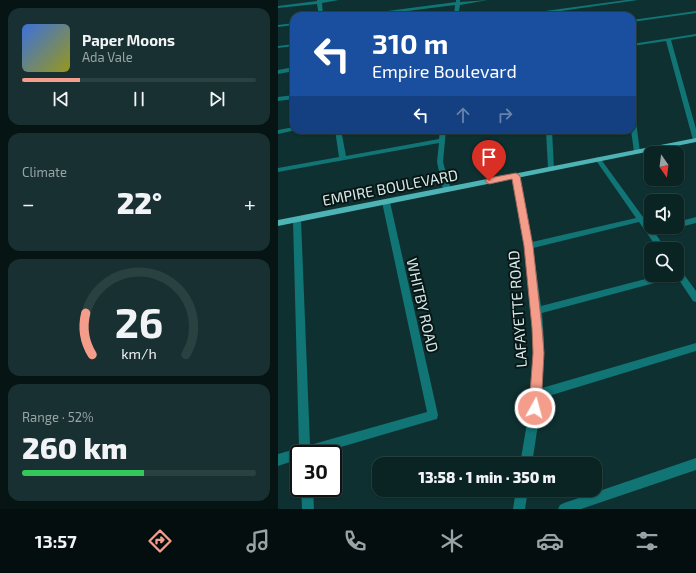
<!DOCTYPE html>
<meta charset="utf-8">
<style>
body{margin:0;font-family:"Exo 2",sans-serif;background:#183031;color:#f1f3f6;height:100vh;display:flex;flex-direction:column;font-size:15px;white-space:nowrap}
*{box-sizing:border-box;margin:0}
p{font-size:13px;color:#99a4a6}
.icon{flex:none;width:22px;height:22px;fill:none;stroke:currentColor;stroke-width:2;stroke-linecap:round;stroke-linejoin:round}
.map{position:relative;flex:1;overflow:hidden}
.drawer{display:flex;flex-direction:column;gap:8px;padding:8px;background:#061414;width:278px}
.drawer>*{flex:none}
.hud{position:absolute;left:12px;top:12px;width:346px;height:122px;border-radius:12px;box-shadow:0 1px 3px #0004,0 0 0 1px #2a4141;background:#1a4fa0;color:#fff;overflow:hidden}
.needle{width:26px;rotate:166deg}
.tools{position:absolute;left:366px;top:146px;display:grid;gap:8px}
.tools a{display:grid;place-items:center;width:40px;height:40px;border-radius:8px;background:#0a2424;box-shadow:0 1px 3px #0004,0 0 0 1px #2a4141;font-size:20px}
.speed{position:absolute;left:12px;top:445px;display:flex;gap:8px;font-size:20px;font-weight:700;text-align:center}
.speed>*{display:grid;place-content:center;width:52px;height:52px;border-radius:50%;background:#0a2424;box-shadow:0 1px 3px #0004,0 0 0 1px #2a4141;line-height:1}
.speed .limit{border:2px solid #111;border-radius:6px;background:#fff;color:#111}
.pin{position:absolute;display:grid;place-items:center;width:34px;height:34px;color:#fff;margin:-41px -17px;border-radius:50% 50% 50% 0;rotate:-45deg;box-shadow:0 0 4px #0007}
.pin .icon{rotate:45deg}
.me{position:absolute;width:44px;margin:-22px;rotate:7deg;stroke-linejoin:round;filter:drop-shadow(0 0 3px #0008)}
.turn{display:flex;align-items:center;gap:14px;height:84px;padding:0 16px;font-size:18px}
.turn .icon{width:52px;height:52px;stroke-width:2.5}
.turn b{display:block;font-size:28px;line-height:34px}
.lanes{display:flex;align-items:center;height:38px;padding:0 16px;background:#0003;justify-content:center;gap:20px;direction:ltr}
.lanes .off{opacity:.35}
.big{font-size:30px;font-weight:800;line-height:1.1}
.drawer .tile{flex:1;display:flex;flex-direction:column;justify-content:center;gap:6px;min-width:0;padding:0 14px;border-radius:12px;background:#183031}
.drawer .dial{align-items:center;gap:0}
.dial svg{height:104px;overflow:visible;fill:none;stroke:#2a4141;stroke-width:7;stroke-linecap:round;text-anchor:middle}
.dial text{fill:#f1f3f6;stroke:none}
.song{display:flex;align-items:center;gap:12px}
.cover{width:48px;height:48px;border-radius:6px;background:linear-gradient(135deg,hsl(220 70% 55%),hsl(60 70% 35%))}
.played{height:4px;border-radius:2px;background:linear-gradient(90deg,#f49d8b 25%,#2a4141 25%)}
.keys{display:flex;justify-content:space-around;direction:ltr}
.heat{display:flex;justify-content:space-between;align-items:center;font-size:22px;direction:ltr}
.charge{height:6px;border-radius:3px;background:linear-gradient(90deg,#34c759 52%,#2a4141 0)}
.trip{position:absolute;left:94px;top:457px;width:230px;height:40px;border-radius:12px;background:#0a2424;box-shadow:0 1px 3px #0004,0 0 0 1px #2a4141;font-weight:800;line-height:40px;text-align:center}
.menu{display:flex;height:64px;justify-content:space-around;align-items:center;background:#040e0e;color:#99a4a6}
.menu .icon{width:28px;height:28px}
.menu .current{color:#f49d8b}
.menu b{font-size:18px;color:#f1f3f6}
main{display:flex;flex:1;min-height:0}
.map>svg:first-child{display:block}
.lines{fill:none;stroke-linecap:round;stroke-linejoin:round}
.minor{fill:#117475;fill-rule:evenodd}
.major{fill:#4db3b4;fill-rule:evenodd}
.route{fill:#f49d8b;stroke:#9f665a}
.labels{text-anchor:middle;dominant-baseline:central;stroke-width:4;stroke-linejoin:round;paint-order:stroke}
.street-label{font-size:15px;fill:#d6e9e8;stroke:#081616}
</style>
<main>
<section class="drawer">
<div class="tile">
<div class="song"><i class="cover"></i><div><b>Paper Moons</b><p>Ada Vale</p></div></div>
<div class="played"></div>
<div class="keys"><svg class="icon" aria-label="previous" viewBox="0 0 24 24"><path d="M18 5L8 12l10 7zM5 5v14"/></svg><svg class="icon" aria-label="pause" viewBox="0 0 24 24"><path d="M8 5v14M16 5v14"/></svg><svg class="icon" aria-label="next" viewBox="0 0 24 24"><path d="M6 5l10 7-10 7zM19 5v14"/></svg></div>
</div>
<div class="tile"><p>Climate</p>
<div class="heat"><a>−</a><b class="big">22°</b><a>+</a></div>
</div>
<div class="tile dial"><svg viewBox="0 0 100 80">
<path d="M14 69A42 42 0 1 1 86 69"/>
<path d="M14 69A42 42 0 0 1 9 37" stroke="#f49d8b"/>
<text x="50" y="56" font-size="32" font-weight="700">26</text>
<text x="50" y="72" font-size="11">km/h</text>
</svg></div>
<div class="tile"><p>Range · 52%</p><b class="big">260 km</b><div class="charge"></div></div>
</section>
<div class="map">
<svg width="418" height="509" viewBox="0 0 418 509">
<rect width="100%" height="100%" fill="#0e3030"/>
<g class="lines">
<path class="minor" d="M39,0H61L44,3L45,16H41L39,4L0,8V6L39,1Z
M178,0H182V2L210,0L182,5L180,16H176L177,5L90,16H77L79,15L178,2Z
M348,0H360L248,16H236L238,15Z
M418,11V13L354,22V20Z
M16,23V25L0,27V25Z
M418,34V36L393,40L418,129V142L415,140L388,41L354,46V44Z
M16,44V46L0,48V46Z
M16,67V71L0,74V70Z
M16,95V99L0,101V97Z
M354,112L357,114L362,152L359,154L356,152L353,130Z
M16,127V130H18L0,134V130Z
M57,130H63L68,156L161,139L162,130H168L165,162L173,190L169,192L165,190L159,162L161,143L0,172V168L61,157Z
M268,130H274L276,169L273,171L270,169Z
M320,157L322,158L373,228L393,227L392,229L377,233L388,249H380L361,222L255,248L263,306L383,275H399V268L402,269L418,291V302L415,301L399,277L264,313L266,340L264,388L418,343V351L264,398L254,464H242L254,394L256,340L252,285L235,176L238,174L241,176L254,242L358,218L317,159Z
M108,199L112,202L160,415L159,419L155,420L39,454H21V459L0,466V454L21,448L15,220L16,218H22L23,220L32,445L149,412L104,202Z
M418,217V223L399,228L396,227H399V222Z
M418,458V470L303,509H280L282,505L286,503Z
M23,488H35L36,509H24Z
M238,490H250L247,509H235Z"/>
<path class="major" d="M418,138V142L0,226V220Z"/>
</g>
<path class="route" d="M238,173L242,176L255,246L264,328L266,353L263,408L261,412L257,414L253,412L251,408L255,353L254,328L246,246L234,179L211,184L207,181L211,178Z"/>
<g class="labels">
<g class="street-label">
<text transform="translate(112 187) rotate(-11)">EMPIRE BOULEVARD</text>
<text transform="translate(145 305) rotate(77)">WHITBY ROAD</text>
<text transform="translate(239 309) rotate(-94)">LAFAYETTE ROAD</text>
</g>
</g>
</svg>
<div class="tools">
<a><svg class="needle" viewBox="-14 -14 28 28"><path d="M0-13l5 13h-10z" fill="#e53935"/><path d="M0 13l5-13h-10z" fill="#99a4a6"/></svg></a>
<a><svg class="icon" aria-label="sound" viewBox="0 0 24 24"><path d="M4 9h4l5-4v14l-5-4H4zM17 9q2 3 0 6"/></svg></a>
<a><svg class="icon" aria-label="search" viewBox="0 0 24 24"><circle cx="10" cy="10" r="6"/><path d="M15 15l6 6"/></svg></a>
</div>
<div class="speed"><div class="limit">30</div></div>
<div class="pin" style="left:211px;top:181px;background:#d93025"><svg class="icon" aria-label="arrive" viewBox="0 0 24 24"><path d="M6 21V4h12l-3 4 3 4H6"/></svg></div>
<svg class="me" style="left:257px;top:408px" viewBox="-20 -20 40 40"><circle r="17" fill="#f49d8b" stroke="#fff" stroke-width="3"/><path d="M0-11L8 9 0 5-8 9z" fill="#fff"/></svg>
<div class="trip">13:58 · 1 min · 350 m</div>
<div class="hud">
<div class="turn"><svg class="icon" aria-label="left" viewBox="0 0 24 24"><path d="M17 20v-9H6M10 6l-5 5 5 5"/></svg><div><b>310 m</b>Empire Boulevard</div></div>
<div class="lanes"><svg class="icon" aria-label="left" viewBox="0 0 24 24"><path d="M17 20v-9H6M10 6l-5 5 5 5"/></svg><svg class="icon off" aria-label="ahead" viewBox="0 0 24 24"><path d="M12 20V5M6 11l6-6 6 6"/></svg><svg class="icon off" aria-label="right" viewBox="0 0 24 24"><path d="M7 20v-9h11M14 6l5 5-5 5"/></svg></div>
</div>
</div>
</main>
<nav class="menu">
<b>13:57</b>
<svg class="icon current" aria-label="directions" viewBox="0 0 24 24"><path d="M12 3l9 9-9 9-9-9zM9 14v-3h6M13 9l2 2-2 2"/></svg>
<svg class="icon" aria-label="music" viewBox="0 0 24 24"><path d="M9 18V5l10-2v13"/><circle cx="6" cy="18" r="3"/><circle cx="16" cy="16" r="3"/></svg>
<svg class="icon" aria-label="phone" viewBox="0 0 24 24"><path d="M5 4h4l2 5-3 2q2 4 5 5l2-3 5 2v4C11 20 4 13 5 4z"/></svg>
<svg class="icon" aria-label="climate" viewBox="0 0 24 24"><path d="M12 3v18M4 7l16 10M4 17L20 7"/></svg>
<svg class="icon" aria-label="car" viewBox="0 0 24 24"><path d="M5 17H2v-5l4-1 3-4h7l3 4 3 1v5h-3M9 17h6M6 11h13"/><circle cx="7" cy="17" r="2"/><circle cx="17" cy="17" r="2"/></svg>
<svg class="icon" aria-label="filters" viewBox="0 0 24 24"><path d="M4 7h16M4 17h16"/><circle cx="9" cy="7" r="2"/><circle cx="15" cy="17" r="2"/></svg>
</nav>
